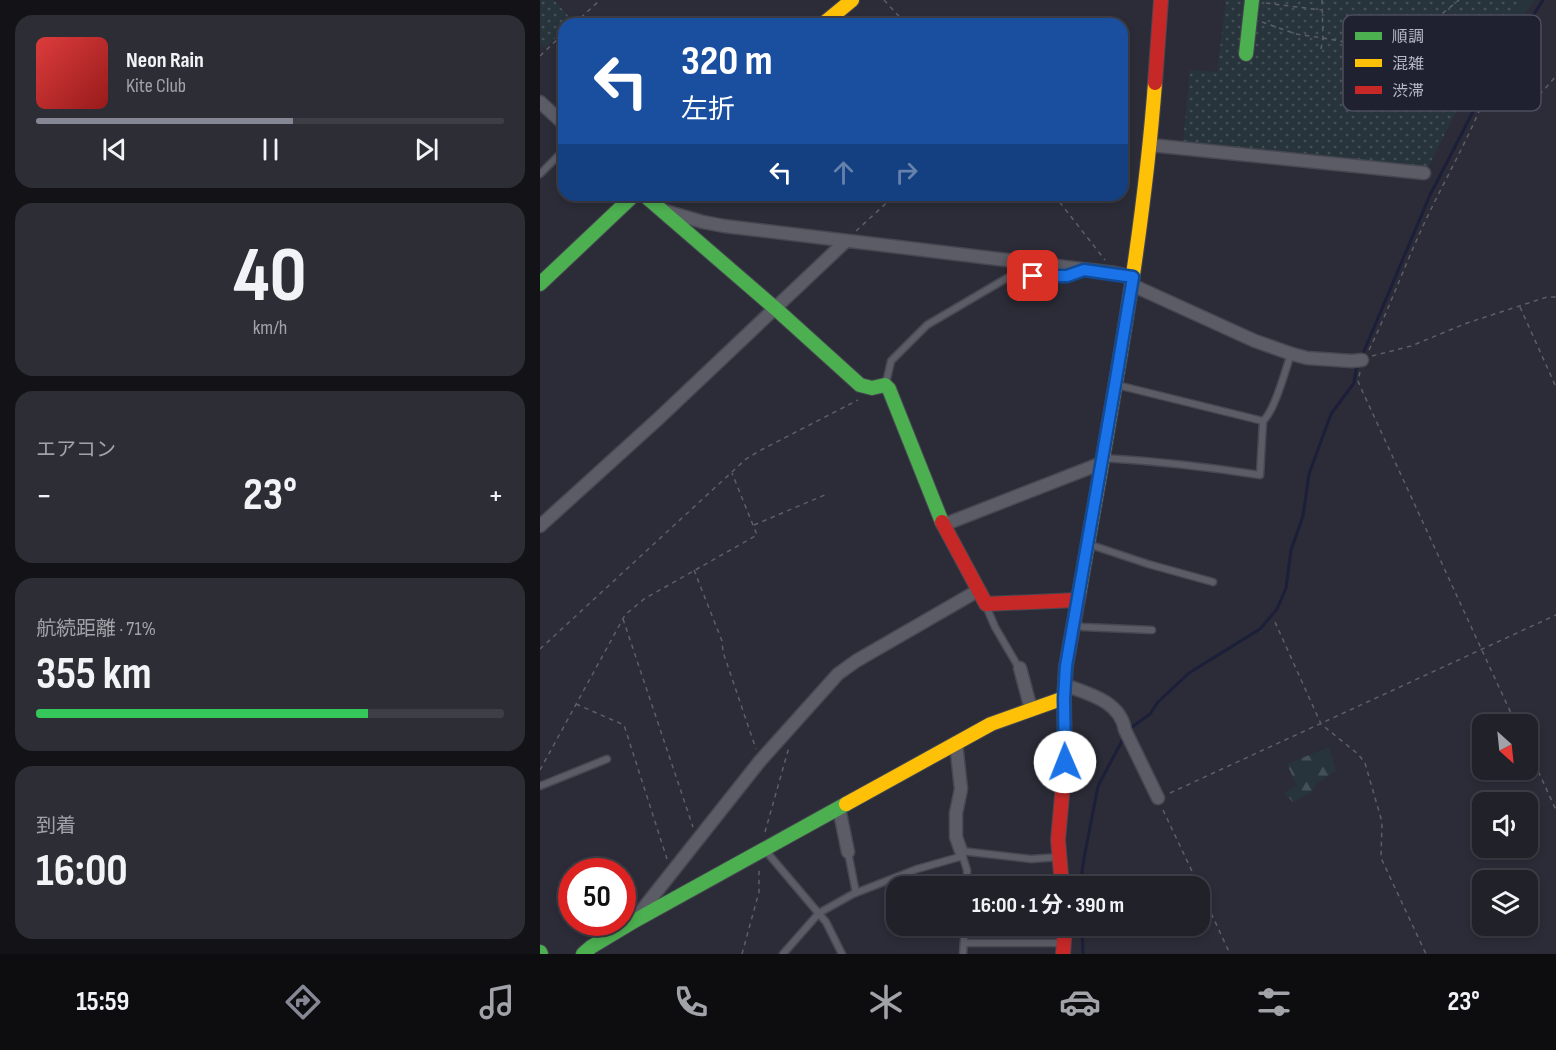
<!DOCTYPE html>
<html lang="ja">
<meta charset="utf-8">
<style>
body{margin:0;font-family:"Sofia Sans Condensed","Noto Sans JP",sans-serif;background:#2d2e35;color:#f1f3f6;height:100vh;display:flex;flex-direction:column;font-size:22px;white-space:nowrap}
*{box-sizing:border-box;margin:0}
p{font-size:20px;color:#a2a3a8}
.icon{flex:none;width:33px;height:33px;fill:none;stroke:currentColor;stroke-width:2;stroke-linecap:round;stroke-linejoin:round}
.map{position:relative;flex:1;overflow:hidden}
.details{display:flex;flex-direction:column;gap:15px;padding:15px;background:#121217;width:540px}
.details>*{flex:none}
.hud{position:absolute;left:18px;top:18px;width:570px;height:183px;border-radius:18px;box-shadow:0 3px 9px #0003,0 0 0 2px #3d3e46;background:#1a4fa0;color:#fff;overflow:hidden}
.needle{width:39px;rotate:153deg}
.fabs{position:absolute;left:932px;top:714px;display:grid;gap:12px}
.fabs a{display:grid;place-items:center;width:66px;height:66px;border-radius:12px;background:#202129;box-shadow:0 3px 9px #0003,0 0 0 2px #3d3e46;font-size:30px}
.speed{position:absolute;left:18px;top:858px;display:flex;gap:12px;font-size:30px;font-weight:700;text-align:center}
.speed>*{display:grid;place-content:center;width:78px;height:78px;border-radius:50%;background:#202129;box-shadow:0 3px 9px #0003,0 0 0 2px #3d3e46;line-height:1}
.speed .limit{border:9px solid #d22;background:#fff;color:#111}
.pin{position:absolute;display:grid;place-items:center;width:51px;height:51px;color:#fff;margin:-26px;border-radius:12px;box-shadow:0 3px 9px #0006}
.me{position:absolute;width:66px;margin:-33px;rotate:359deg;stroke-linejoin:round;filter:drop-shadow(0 0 4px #0008)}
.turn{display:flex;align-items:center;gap:21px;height:126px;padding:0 24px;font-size:27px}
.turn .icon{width:78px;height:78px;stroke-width:2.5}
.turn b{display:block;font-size:42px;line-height:51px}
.lanes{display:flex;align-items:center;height:57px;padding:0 24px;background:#0003;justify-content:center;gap:30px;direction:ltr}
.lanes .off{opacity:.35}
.big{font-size:45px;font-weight:700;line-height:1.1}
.details .tile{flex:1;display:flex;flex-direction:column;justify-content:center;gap:9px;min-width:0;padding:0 21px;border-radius:18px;background:#2d2e35}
.details .dial{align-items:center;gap:0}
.dial b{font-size:78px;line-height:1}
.song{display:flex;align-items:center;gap:18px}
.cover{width:72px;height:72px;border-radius:9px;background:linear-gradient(135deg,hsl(0 70% 55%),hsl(0 70% 35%))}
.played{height:6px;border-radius:3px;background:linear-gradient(90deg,#858795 55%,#3d3e46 55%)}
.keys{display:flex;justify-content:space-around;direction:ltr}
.heat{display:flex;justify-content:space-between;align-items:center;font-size:33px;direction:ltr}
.charge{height:9px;border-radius:4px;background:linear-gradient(90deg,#34c759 71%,#3d3e46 0)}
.trip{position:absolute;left:346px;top:876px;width:324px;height:60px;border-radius:18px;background:#202129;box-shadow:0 3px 9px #0003,0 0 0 2px #3d3e46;font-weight:700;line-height:60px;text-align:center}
.tabs{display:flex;height:96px;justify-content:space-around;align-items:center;background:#0d0d10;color:#a2a3a8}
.tabs .icon{width:42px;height:42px}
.tabs .current{color:#858795}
.tabs b{font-size:27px;color:#f1f3f6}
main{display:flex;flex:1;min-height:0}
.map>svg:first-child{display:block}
.forest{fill:url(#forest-firs)}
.park{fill:url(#park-dots)}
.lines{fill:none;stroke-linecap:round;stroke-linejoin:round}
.stream{stroke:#1c1f39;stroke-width:3}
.lane-casing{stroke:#464751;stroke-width:9}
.street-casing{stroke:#464751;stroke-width:15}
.fast-casing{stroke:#464751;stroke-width:16}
.slow-casing{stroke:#464751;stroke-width:16}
.jam-casing{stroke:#464751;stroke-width:16}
.path{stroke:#5d5f67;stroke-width:1.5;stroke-dasharray:4.5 4.5;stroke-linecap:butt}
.lane{stroke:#5b5c65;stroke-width:6}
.street{stroke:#5b5c65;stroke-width:12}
.fast{stroke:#4caf50;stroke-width:14}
.slow{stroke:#ffc107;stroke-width:14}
.jam{stroke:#c62828;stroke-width:14}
.route-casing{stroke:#114b97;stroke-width:15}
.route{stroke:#1a73e8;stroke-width:10}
.key{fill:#1f2131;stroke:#4c4e5e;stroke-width:1.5}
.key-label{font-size:16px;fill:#b6b8c7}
</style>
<main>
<section class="details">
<div class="tile">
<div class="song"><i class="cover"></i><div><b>Neon Rain</b><p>Kite Club</p></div></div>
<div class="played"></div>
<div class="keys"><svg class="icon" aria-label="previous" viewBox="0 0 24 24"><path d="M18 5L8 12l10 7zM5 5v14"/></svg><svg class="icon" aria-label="pause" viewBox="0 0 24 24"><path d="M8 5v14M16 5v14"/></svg><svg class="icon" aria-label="next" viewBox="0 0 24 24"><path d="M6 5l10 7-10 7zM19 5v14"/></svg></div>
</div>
<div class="tile dial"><b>40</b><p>km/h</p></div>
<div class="tile"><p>エアコン</p>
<div class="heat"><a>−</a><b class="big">23°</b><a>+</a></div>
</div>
<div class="tile"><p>航続距離 · 71%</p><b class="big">355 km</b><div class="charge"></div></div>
<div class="tile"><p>到着</p><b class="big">16:00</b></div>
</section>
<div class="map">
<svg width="1016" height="954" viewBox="0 0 1016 954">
<defs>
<pattern id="forest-firs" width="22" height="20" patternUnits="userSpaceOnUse" patternTransform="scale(1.5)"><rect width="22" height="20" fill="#28343c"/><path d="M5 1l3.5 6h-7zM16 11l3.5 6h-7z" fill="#454f57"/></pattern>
<pattern id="park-dots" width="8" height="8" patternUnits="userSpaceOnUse" patternTransform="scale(1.5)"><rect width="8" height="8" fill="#28343c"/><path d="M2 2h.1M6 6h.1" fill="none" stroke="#454f57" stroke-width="1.8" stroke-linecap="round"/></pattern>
</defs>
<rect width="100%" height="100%" fill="#2b2c37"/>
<path class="forest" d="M981,0H994L952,67L947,79L942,85L937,83L936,73Z
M789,747L796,771L776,784L772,792L753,802L744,793L757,786L747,764Z"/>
<path class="park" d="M0,0H14L34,22L31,24H24V31L4,48L0,44Z
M686,0H981L936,73L887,169L643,142L650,70L677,72Z"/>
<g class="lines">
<path class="stream" d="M822,356L890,195L937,104L1003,0
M589,729L610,714L618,702L649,673L720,629L737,609L746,588L751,550L763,516L769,474L791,414L814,383L816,370L818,365
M540,886L544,858L558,786L584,737
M542,926L543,954"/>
<defs>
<path id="lane" d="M0,174L24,150
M346,383L351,361L387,325L467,278L476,275L527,276L541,271
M577,385L723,421C735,410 745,371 751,354
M563,458C616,461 668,467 720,475L723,421
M548,544L608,564L673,582
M446,606L455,627L479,668
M534,624L543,627L612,630
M0,786L67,759
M225,850L286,922L302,954
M308,852L316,893
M427,886V870L421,851L491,859L520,857
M424,943H523
M243,954L279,913L313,894L377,869L423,856
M423,954L425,926"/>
<path id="street" d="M0,102L24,124
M610,145L884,173
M125,211L163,222L184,226L575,273L593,277
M592,285L715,341L752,354L767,358L812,361L822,360
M403,525L562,463
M0,526L118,419L306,241
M480,668L491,709
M525,685C549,694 580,701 585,730L618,798
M416,743L421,789L416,813V837L421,851
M299,808L308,852
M96,919L102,910L220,761L298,674L316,661L439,590"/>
<path id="fast" d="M706,54L712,0
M104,195L236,309L320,385L332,388L345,385L349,389L402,522
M0,284L94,195
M0,952L1,954
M43,954L51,947L96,920L306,804"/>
<path id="slow" d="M283,24L312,0
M539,594C568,424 602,255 615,83
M306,804L451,724L524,698"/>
<path id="jam" d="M615,83L621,0
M402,522L446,604L537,600
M522,886L518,840L525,762L524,698L526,666L539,594
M523,954L525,926"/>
</defs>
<use href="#lane" class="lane-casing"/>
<use href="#street" class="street-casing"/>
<use href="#fast" class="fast-casing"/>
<use href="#slow" class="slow-casing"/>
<use href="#jam" class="jam-casing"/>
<path class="path" d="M344,0L366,24
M726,3L781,10
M722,22L756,34L783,38L805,42L842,40L869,30L903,13L919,0
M34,24L60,0
M781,49L783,38L782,0
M0,56L24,33
M514,195L565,260
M316,231L355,195
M980,307L1016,387
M829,350C849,309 864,267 883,226C901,187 923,149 940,109L944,105H954L969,109L988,108L1016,76
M832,356L871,346L927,323L1007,297H1016
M820,372L818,381L820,386L976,724
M214,525L287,494
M154,570L182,641L183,652L216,749
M83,619L153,827
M735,622L781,724L818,754L825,763L842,822L841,858L886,954
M0,649L206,459L221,450L318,400
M36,704L84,725L127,859
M987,747L1016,810
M0,770L85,615L104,599L217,535L192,473
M630,793L1016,615
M623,810L659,886
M225,832L249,747
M660,889L690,954
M202,954L219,892V869"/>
<use href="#lane" class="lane"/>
<use href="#street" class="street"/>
<use href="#fast" class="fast"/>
<use href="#slow" class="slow"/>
<use href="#jam" class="jam"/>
</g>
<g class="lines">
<defs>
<path id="route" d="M493,276H527L544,270L593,277L575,385L526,666L524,698L525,762"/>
</defs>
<use href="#route" class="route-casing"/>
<use href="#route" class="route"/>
</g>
<rect x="803" y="15" width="198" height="96" rx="9" class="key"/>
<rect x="815" y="32" width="27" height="8" fill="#4caf50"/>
<rect x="815" y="59" width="27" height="8" fill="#ffc107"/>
<rect x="815" y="86" width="27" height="8" fill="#c62828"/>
<g class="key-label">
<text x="852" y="42">順調</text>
<text x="852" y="69">混雑</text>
<text x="852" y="96">渋滞</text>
</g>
</svg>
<div class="fabs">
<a><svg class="needle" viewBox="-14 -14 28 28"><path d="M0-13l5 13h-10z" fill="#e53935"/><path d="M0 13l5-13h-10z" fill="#a2a3a8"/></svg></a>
<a><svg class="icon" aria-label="sound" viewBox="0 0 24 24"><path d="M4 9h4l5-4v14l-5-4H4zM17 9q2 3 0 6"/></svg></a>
<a><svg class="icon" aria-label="layers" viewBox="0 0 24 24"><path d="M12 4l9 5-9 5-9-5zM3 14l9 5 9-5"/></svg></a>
</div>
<div class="speed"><div class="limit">50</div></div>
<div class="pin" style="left:493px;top:276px;background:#d93025"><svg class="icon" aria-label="arrive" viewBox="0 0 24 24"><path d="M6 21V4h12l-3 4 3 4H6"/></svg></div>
<svg class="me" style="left:525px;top:762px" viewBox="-20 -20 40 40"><circle r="19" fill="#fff"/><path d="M0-13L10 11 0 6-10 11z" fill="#1a73e8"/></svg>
<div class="trip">16:00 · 1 分 · 390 m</div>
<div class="hud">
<div class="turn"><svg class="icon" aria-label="left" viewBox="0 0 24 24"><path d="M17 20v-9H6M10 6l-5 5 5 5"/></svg><div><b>320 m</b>左折</div></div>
<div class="lanes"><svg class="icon" aria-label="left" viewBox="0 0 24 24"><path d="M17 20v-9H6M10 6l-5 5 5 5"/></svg><svg class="icon off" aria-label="ahead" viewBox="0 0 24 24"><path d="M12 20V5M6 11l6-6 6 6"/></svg><svg class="icon off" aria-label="right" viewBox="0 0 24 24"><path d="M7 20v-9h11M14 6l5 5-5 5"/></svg></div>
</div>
</div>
</main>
<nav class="tabs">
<b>15:59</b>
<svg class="icon current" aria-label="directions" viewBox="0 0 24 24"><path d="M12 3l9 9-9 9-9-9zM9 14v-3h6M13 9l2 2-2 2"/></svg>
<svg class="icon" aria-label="music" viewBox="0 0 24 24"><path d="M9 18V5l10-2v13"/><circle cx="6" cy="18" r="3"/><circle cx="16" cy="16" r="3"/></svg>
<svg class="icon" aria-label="phone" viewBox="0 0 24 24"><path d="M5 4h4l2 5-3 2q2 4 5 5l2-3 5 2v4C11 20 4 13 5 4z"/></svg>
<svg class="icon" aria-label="climate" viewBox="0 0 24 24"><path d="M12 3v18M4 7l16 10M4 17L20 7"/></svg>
<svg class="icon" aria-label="car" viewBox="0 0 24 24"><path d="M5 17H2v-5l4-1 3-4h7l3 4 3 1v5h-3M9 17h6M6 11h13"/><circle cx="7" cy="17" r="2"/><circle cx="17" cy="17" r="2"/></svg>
<svg class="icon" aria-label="filters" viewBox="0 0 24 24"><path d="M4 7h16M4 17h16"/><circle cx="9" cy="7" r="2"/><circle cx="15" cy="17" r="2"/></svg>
<b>23°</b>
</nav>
